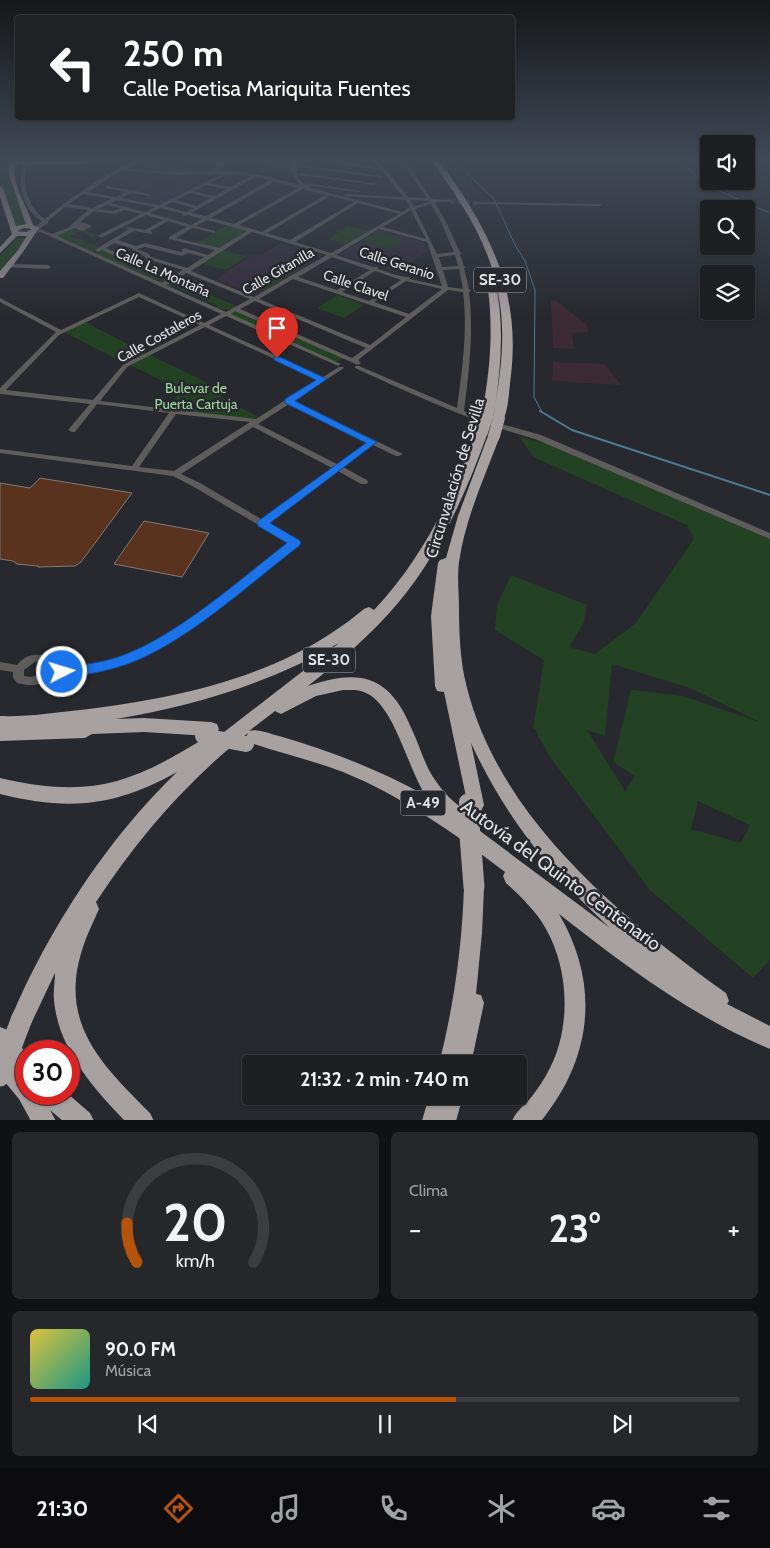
<!DOCTYPE html>
<html lang="es">
<meta charset="utf-8">
<style>
body{margin:0;font-family:Cabin,sans-serif;background:#25272a;color:#f1f3f6;height:100vh;display:flex;flex-direction:column;font-size:19px;white-space:nowrap}
*{box-sizing:border-box;margin:0}
p{font-size:16px;color:#a0a2a5}
.icon{flex:none;width:28px;height:28px;fill:none;stroke:currentColor;stroke-width:2;stroke-linecap:round;stroke-linejoin:round}
.map{position:relative;height:1120px;overflow:hidden}
.details{display:flex;flex-direction:column;gap:12px;padding:12px;background:#101113;flex:1}
.details>*{flex:none}
.top-card{position:absolute;left:15px;top:15px;width:500px;height:105px;border-radius:5px;box-shadow:0 1px 4px #0004,0 0 0 1px #3b3d40;background:#202124;color:#fff;overflow:hidden}
.fabs{position:absolute;left:700px;top:135px;display:grid;gap:10px}
.fabs a{display:grid;place-items:center;width:55px;height:55px;border-radius:5px;background:#1d1f22;box-shadow:0 1px 4px #0004,0 0 0 1px #3b3d40;font-size:25px}
.speed{position:absolute;left:15px;top:1040px;display:flex;gap:10px;font-size:25px;font-weight:700;text-align:center}
.speed>*{display:grid;place-content:center;width:65px;height:65px;border-radius:50%;background:#1d1f22;box-shadow:0 1px 4px #0004,0 0 0 1px #3b3d40;line-height:1}
.speed .limit{border:8px solid #d22;background:#fff;color:#111}
.pin{position:absolute;display:grid;place-items:center;width:42px;height:42px;color:#fff;margin:-51px -21px;border-radius:50% 50% 50% 0;rotate:-45deg;box-shadow:0 0 5px #0007}
.pin .icon{rotate:45deg}
.me{position:absolute;width:55px;margin:-28px;rotate:85deg;stroke-linejoin:round;filter:drop-shadow(0 0 4px #0008)}
.turn{display:flex;align-items:center;gap:18px;height:105px;padding:0 25px;font-size:22px}
.turn .icon{width:65px;height:65px;stroke-width:2.5}
.turn b{display:block;font-size:35px;line-height:42px}
.big{font-size:38px;font-weight:800;line-height:1.1}
.details .widget{flex:1;display:flex;flex-direction:column;justify-content:center;gap:8px;min-width:0;padding:0 18px;border-radius:8px;background:#25272a}
.details .dial{align-items:center;gap:0}
.dial svg{height:130px;overflow:visible;fill:none;stroke:#3b3d40;stroke-width:7;stroke-linecap:round;text-anchor:middle}
.dial text{fill:#f1f3f6;stroke:none}
.song{display:flex;align-items:center;gap:15px}
.cover{width:60px;height:60px;border-radius:8px;background:linear-gradient(135deg,hsl(50 70% 55%),hsl(170 70% 35%))}
.played{height:5px;border-radius:2px;background:linear-gradient(90deg,#b45309 60%,#3b3d40 60%)}
.keys{display:flex;justify-content:space-around;direction:ltr}
.heat{display:flex;justify-content:space-between;align-items:center;font-size:28px;direction:ltr}
.details .tiles{flex:1;display:grid;gap:12px;grid-template-columns:1fr 1fr}
.widget:last-child{grid-column:span 2}
.trip{position:absolute;left:242px;top:1055px;width:285px;height:50px;border-radius:5px;background:#1d1f22;box-shadow:0 1px 4px #0004,0 0 0 1px #3b3d40;font-weight:800;line-height:50px;text-align:center}
.dock{display:flex;height:80px;justify-content:space-around;align-items:center;background:#0c0c0e;color:#a0a2a5}
.dock .icon{width:35px;height:35px}
.dock .on{color:#b45309}
.dock b{font-size:22px;color:#f1f3f6}
.map>svg:first-child{display:block}
.industrial{fill:#3c2b34}
.education{fill:#352d3c}
.green{fill:#234223;fill-rule:evenodd}
.lines{fill:none;stroke-linecap:round;stroke-linejoin:round}
.stream-far1{stroke:#4e7b95;stroke-width:1}
.stream{stroke:#4e7b95;stroke-width:2}
.building{fill:#59331e;stroke:#817b78}
.minor-tunnel{stroke:#434549;stroke-width:5;stroke-dasharray:5 2.5;stroke-linecap:butt}
.minor{fill:#5f5c5c;fill-rule:evenodd}
.major{fill:#938d8e;fill-rule:evenodd}
.highway{fill:#a8a1a2;fill-rule:evenodd}
.highway-bridge-far2{stroke:#a8a1a2;stroke-width:12}
.highway-bridge-far1{stroke:#a8a1a2;stroke-width:16}
.highway-bridge{stroke:#a8a1a2;stroke-width:21}
.route{fill:#1a73e8;stroke:#114b97}
.labels{text-anchor:middle;dominant-baseline:central;stroke-width:5;stroke-linejoin:round;paint-order:stroke}
.far-street-label{font-size:14px;fill:#e0e2e5;stroke:#27292e}
.far-park-label{font-size:14px;fill:#9ed49d;stroke:#27292e}
.shield{fill:#27292e;stroke:#a8aaae;stroke-width:1}
.shield-label{font-size:15px;font-weight:bold;fill:#e0e2e5}
.street-label{font-size:16px;fill:#e0e2e5;stroke:#27292e}
.near-street-label{font-size:19px;fill:#e0e2e5;stroke:#27292e}
</style>
<div class="map">
<svg width="770" height="1121" viewBox="0 0 770 1121">
<rect width="100%" height="100%" fill="#27292e"/>
<path class="industrial" d="M555,300L587,325L589,332L572,333L574,349L553,348L551,301Z
M553,362L605,364L621,385L552,381Z"/>
<path class="education" d="M186,180L204,184L160,207L142,202Z
M132,182L148,183L167,187L151,195L121,189Z
M379,230L425,242L428,251L397,272L339,254Z
M281,243L321,255L303,267L305,268L256,296L216,279L252,255L259,256Z"/>
<path class="green" d="M139,161L201,170L205,172L179,174L153,172L156,169L135,163Z
M9,165L10,176L28,224L16,226L0,183V166Z
M227,225L249,231L220,249L197,243Z
M348,226L370,231L348,244L328,239Z
M72,228L101,235L92,238L81,231L69,237L80,239L101,248L91,252L63,238L60,239L55,236Z
M378,232L404,240L389,249L363,240Z
M17,238H27L0,271V257Z
M101,249L173,279L164,284L158,283L160,281L94,253Z
M223,251L247,256L226,270L202,264Z
M285,265L298,268L266,290L252,287Z
M175,279L238,307C231,310 223,310 216,308L218,306L173,286L170,287L164,285Z
M337,295L364,305L344,318L317,308Z
M236,310L345,358L336,362L227,314Z
M85,322L147,354L126,364L64,332Z
M150,355L227,392L220,397L259,417L250,419L169,409L180,390L131,365Z
M520,437L548,444L770,539V960L753,978L650,890L550,757L535,730L539,729H533L544,660L495,630L497,605L511,575L587,605L584,622L569,647L595,654L635,624L694,539L687,525L533,457ZM612,664L690,688L762,723L683,696L631,690L613,762L635,776L625,791L587,730L605,736ZM698,801L750,825L741,843L691,829Z"/>
<g class="lines">
<path class="stream-far1" d="M453,160L494,199L515,245L525,261L535,290L534,397L542,412
M679,160L710,187L770,213"/>
<path class="stream" d="M540,411L572,430L770,495"/>
</g>
<path class="building" d="M40,478L132,493L81,562L75,566L38,567V566L17,564L13,561L0,559V483L30,488Z
M144,521L209,533L182,577L114,564Z"/>
<g class="lines">
<path class="minor-tunnel" d="M450,201L476,203"/>
<path class="minor" d="M93,160H106L83,164H27C22,183 27,208 45,219C61,205 122,160 141,160L126,168L174,173L210,171L219,164L207,160H215L225,164L215,171C245,170 271,178 300,185L293,177L292,170L257,160H265L292,167V160H296L297,177L305,185L312,184L361,191L359,192L312,186L308,187L402,212L410,207L405,200L345,196L343,195L345,194L403,197L382,171L323,160H334L379,168L371,160H376L388,172L408,197L427,198L400,160H404L432,199L450,200L452,201L450,202H435V203L446,222L460,252L462,253L460,254L464,266L466,267L464,268L469,289L471,291L469,292C474,332 469,371 464,411L494,422L541,435L770,533V539L535,439C472,422 414,395 355,368V366H359L457,408C462,370 468,331 463,292L448,290L358,360L361,363L358,365L235,311L231,314L341,364L338,366L336,365L226,316L209,325L323,377L339,367H343L344,368L294,401L403,454L399,456H396L373,445L343,467L367,480L368,482L367,484H361L338,471L268,523L298,541L299,543L298,545C241,590 185,646 114,668C93,674 71,675 49,677C42,687 29,686 17,683L13,677V672L0,670V662L17,665C26,654 37,653 50,657L55,666L54,668C74,667 95,666 114,660C178,640 237,584 289,543L194,487L173,476L0,453V449L132,466L169,413L97,404L75,432H72L68,430L90,404L0,394V388L56,332L0,302V298L61,330L139,293L204,323L221,314L41,232L33,231V229L42,221C23,210 17,184 23,164H14L12,162C39,159 67,164 93,160ZM122,170L174,175L222,174L159,205L121,198L131,193L150,196L152,195L131,190L106,186V188L126,192L116,197L88,192ZM229,174L251,176L230,187L210,183ZM256,177L270,180L206,216L191,213ZM274,182L298,188L234,224L211,218ZM206,185L226,189L214,196L194,191ZM303,189L325,195L262,232L239,225ZM190,193L210,198L197,206L176,200ZM84,194L111,199L92,208L68,204ZM330,196L354,202L290,240L267,233ZM117,200L155,207L145,212L111,203ZM410,200L429,201V202L414,206ZM172,202L194,208L186,212L164,206ZM358,203L399,214L331,253L295,242ZM431,204L441,222L454,252L437,254L415,209ZM107,205L120,208L113,211L98,209ZM65,207L88,210L68,228L52,234L39,229L48,223V221ZM160,208L183,214L182,215L184,216L188,215L202,219L191,225L150,213ZM125,210L141,214L99,235V237H103L146,215L163,220L145,230L127,227L126,228L129,229L95,250L98,252L102,250L168,279L162,283L57,236L74,228L82,231L91,227V225L80,222L94,211L114,214ZM411,210L426,239L383,227ZM207,220L247,231L219,248L176,238L192,228L215,233V231L196,226ZM168,221L187,227L169,237V239L215,250L208,255L184,248L181,250L183,251L181,252L145,243L136,246L118,240L134,231L152,234V232L150,231ZM379,229L427,242L442,286L410,279L409,277C399,277 388,272 378,269V267H373L336,255ZM252,232L327,255L254,297L191,271ZM114,243L131,248C135,254 143,253 147,259L183,270L172,276L106,248ZM145,247L182,256L188,253L204,257L187,268L151,257L149,254L137,249ZM455,255L458,266L442,267L439,257ZM332,257L367,269L370,270L337,290L298,277ZM459,269L463,289L448,287L443,270ZM375,271L401,280L369,301L342,292ZM186,273L250,299L226,312L166,285L176,280ZM293,279L406,317L370,345L259,299ZM406,281L442,289L409,314L374,302ZM139,297L200,325L123,365L93,400L6,390L59,335ZM255,301L366,348L352,358L240,309ZM205,327L318,379L256,419L100,401L127,367ZM289,404L367,442L337,464L258,424ZM176,414L250,422L174,471L139,467ZM253,427L332,468L261,519L200,483L181,474ZM35,662L44,663L45,666C39,676 35,678 24,676V670Z
M301,165L382,176L384,177L382,178L299,167Z
M300,173L374,183L376,184L374,185L298,175Z
M476,202L600,204L602,205L600,206L474,204V203Z
M8,264L48,265L51,267L48,269L6,267V265Z"/>
<path class="major" d="M10,160L15,161C10,183 27,205 33,225L39,228L23,252L3,278H0V271L18,250L27,236H17L0,253V247L12,234L0,197V186L3,188L16,226L26,224L9,175ZM24,228L32,229L26,232L17,231Z"/>
<path class="highway" d="M431,160H438C488,226 521,290 511,375C509,389 509,409 503,420H495L493,418C501,372 508,327 495,281C505,325 501,369 494,413L488,416L482,413C491,367 494,322 486,276L490,273L494,275C482,232 457,196 431,160Z
M482,429L488,432C466,493 440,553 398,603C371,635 340,661 308,686C363,667 391,677 413,732C420,747 424,763 433,777C439,786 445,794 453,801C461,808 473,814 477,824L476,828L610,928C549,872 506,818 471,743L484,805L481,811L475,813L469,811L444,692L437,691L435,686L431,616L438,563L440,560L446,558L458,516L488,436L490,434H498L500,436C485,476 465,519 459,562C457,577 459,593 459,608C459,630 460,653 464,675C493,814 618,915 726,993L729,1001L727,1004L770,1026V1049C693,1017 624,965 559,914C599,982 593,1054 545,1116L541,1121H512C516,1112 522,1107 529,1100C537,1090 544,1080 550,1068C571,1027 569,969 546,929C536,911 521,897 506,883L503,876L505,872C454,833 402,796 343,772C312,760 279,753 248,742L246,737L248,733C187,781 139,837 96,902L99,909C94,921 88,932 84,944C57,1021 99,1062 150,1113L154,1121H125C93,1088 58,1048 54,1000C53,991 55,982 55,973L30,1026L22,1029L14,1026L11,1018C48,930 108,838 177,772C115,807 68,811 0,794V778C91,799 131,784 208,736L144,732L92,734L85,738L0,741V716C27,717 53,713 80,710C166,700 260,681 333,632C344,625 354,617 364,609L369,607L374,610C423,558 452,497 476,432ZM339,643L219,736L216,734L219,729L217,724L211,722L144,718L116,719C195,706 270,683 339,643ZM343,690C351,690 359,689 366,693C394,705 408,769 426,796C380,770 331,751 279,736C270,734 258,728 249,731L275,711L281,714L316,696Z
M474,877L481,880L484,887L482,933L476,994L481,995L484,1003L471,1064H439C454,1005 462,947 464,887L467,880Z
M0,1027L8,1030L26,1053V1094H68L90,1113L94,1121H63L50,1110L56,1121H31L19,1099L0,1076Z
M429,1096H463L456,1121H422Z"/>
<path class="highway-bridge-far2" d="M482,432L488,413
M494,436L499,418"/>
<path class="highway-bridge-far1" d="M203,736L246,744
M467,802L469,825"/>
<path class="highway-bridge" d="M469,823L474,887
M0,1076L22,1018"/>
</g>
<linearGradient id="sky" x2="0" y2="1"><stop stop-color="#151719"/><stop offset="0.5" stop-color="#414957"/><stop offset="1" stop-color="#414957" stop-opacity="0"/></linearGradient>
<rect width="770" height="317" fill="url(#sky)"/>
<path class="route" d="M274,357H280L327,379L295,401L377,442L270,523L299,540L301,543L299,546C249,584 184,645 125,665C104,672 84,675 62,678L57,676L55,672L57,669L62,667C81,665 100,663 118,657C175,638 239,580 287,543L258,526L257,523L258,521L366,443L285,403V399L316,380L274,360Z"/>
<g class="labels">
<g class="far-street-label">
<text transform="translate(397 263) rotate(18)">Calle Geranio</text>
<text transform="translate(278 271) rotate(-30)">Calle Gitanilla</text>
<text transform="translate(163 272) rotate(24)">Calle La Montaña</text>
<text transform="translate(356 285) rotate(19)">Calle Clavel</text>
<text transform="translate(159 336) rotate(-29)">Calle Costaleros</text>
</g>
<g class="far-park-label">
<text x="196" y="388">Bulevar de<tspan x="196" dy="16">Puerta Cartuja</tspan></text>
</g>
<g class="shield">
<rect x="474" y="267.5" width="52" height="25" rx="4"/>
<rect x="303" y="647.5" width="52" height="25" rx="4"/>
<rect x="400.5" y="790.5" width="45" height="25" rx="4"/>
</g>
<g class="shield-label">
<text x="500" y="280">SE-30</text>
<text x="329" y="660">SE-30</text>
<text x="423" y="803">A-49</text>
</g>
<g class="street-label">
<text transform="translate(455 478) rotate(-73)">Circunvalación de Sevilla</text>
</g>
<g class="near-street-label">
<text transform="translate(561 875) rotate(36)">Autovía del Quinto Centenario</text>
</g>
</g>
</svg>
<div class="fabs">
<a><svg class="icon" aria-label="sound" viewBox="0 0 24 24"><path d="M4 9h4l5-4v14l-5-4H4zM17 9q2 3 0 6"/></svg></a>
<a><svg class="icon" aria-label="search" viewBox="0 0 24 24"><circle cx="10" cy="10" r="6"/><path d="M15 15l6 6"/></svg></a>
<a><svg class="icon" aria-label="layers" viewBox="0 0 24 24"><path d="M12 4l9 5-9 5-9-5zM3 14l9 5 9-5"/></svg></a>
</div>
<div class="speed"><div class="limit">30</div></div>
<div class="pin" style="left:277px;top:358px;background:#d93025"><svg class="icon" aria-label="arrive" viewBox="0 0 24 24"><path d="M6 21V4h12l-3 4 3 4H6"/></svg></div>
<svg class="me" style="left:62px;top:672px" viewBox="-20 -20 40 40"><circle r="17" fill="#1a73e8" stroke="#fff" stroke-width="3"/><path d="M0-11L8 9 0 5-8 9z" fill="#fff"/></svg>
<div class="trip">21:32 · 2 min · 740 m</div>
<div class="top-card">
<div class="turn"><svg class="icon" aria-label="left" viewBox="0 0 24 24"><path d="M17 20v-9H6M10 6l-5 5 5 5"/></svg><div><b>250 m</b>Calle Poetisa Mariquita Fuentes</div></div>
</div>
</div>
<section class="details">
<div class="tiles">
<div class="widget dial"><svg viewBox="0 0 100 80">
<path d="M14 69A42 42 0 1 1 86 69"/>
<path d="M14 69A42 42 0 0 1 8 45" stroke="#b45309"/>
<text x="50" y="56" font-size="32" font-weight="700">20</text>
<text x="50" y="72" font-size="11">km/h</text>
</svg></div>
<div class="widget"><p>Clima</p>
<div class="heat"><a>−</a><b class="big">23°</b><a>+</a></div>
</div>
<div class="widget">
<div class="song"><i class="cover"></i><div><b>90.0 FM</b><p>Música</p></div></div>
<div class="played"></div>
<div class="keys"><svg class="icon" aria-label="previous" viewBox="0 0 24 24"><path d="M18 5L8 12l10 7zM5 5v14"/></svg><svg class="icon" aria-label="pause" viewBox="0 0 24 24"><path d="M8 5v14M16 5v14"/></svg><svg class="icon" aria-label="next" viewBox="0 0 24 24"><path d="M6 5l10 7-10 7zM19 5v14"/></svg></div>
</div>
</div>
</section>
<nav class="dock">
<b>21:30</b>
<svg class="icon on" aria-label="directions" viewBox="0 0 24 24"><path d="M12 3l9 9-9 9-9-9zM9 14v-3h6M13 9l2 2-2 2"/></svg>
<svg class="icon" aria-label="music" viewBox="0 0 24 24"><path d="M9 18V5l10-2v13"/><circle cx="6" cy="18" r="3"/><circle cx="16" cy="16" r="3"/></svg>
<svg class="icon" aria-label="phone" viewBox="0 0 24 24"><path d="M5 4h4l2 5-3 2q2 4 5 5l2-3 5 2v4C11 20 4 13 5 4z"/></svg>
<svg class="icon" aria-label="climate" viewBox="0 0 24 24"><path d="M12 3v18M4 7l16 10M4 17L20 7"/></svg>
<svg class="icon" aria-label="car" viewBox="0 0 24 24"><path d="M5 17H2v-5l4-1 3-4h7l3 4 3 1v5h-3M9 17h6M6 11h13"/><circle cx="7" cy="17" r="2"/><circle cx="17" cy="17" r="2"/></svg>
<svg class="icon" aria-label="filters" viewBox="0 0 24 24"><path d="M4 7h16M4 17h16"/><circle cx="9" cy="7" r="2"/><circle cx="15" cy="17" r="2"/></svg>
</nav>
